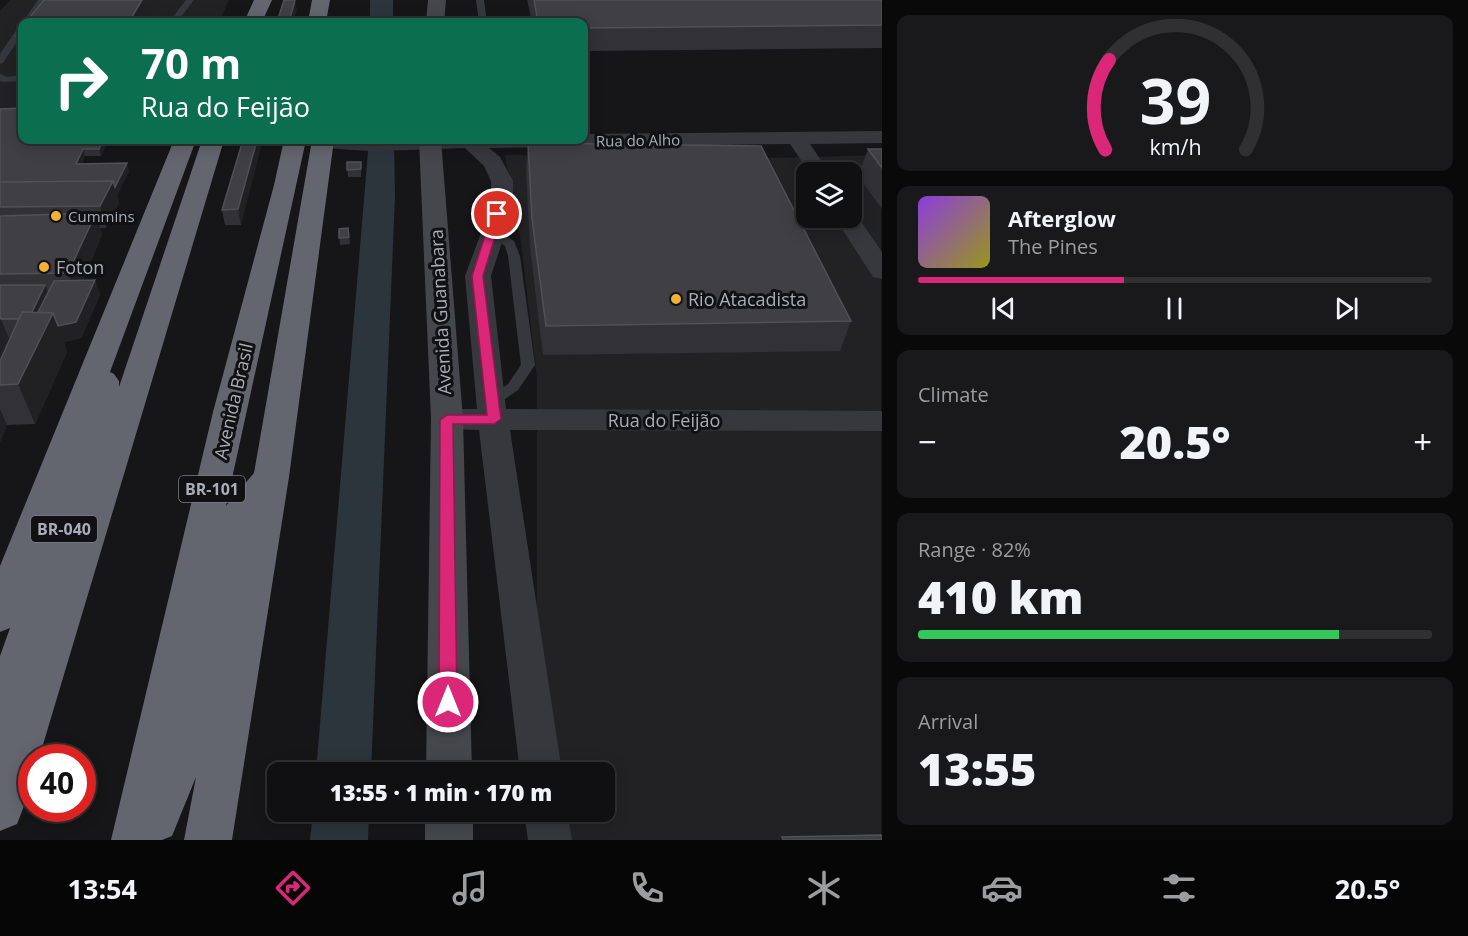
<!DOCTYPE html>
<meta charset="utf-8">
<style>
body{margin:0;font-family:"Open Sans",sans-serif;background:#19191b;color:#f1f3f6;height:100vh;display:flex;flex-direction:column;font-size:22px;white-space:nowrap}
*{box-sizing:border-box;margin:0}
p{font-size:20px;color:#9c9d9f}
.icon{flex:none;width:33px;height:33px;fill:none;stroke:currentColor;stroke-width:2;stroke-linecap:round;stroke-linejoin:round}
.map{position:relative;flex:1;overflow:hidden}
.details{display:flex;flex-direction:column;gap:15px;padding:15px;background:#09090a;width:586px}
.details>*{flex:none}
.guide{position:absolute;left:18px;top:18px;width:570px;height:126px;border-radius:12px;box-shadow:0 3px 15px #0003,0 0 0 2px #303032;background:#0b6e4f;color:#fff;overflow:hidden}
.controls{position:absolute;left:796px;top:162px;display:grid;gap:12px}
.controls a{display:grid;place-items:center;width:66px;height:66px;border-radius:12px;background:#101012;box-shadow:0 3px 15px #0003,0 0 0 2px #303032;font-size:30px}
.speed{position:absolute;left:18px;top:744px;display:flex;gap:12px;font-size:30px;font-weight:700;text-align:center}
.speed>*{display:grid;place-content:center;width:78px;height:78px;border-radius:50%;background:#101012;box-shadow:0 3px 15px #0003,0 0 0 2px #303032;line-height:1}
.speed .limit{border:9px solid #d22;background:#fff;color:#111}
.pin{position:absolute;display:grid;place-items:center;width:51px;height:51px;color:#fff;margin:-26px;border:3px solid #fff;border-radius:50%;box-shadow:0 2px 6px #0007}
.me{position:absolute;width:66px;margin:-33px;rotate:0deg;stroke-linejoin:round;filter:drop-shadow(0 0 4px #0008)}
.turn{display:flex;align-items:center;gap:21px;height:126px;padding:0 24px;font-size:27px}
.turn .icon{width:78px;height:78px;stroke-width:2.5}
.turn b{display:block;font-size:42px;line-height:51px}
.big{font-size:45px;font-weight:800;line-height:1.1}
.details .tile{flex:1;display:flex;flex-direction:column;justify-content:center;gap:9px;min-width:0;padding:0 21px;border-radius:12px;background:#19191b}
.details .dial{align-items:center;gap:0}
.dial svg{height:156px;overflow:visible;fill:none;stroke:#303032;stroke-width:7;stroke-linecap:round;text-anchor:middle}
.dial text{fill:#f1f3f6;stroke:none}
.song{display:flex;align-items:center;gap:18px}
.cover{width:72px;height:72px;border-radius:9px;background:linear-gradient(135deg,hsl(270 70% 55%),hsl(60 70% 35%))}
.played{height:6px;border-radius:3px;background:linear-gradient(90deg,#db2777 40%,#303032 40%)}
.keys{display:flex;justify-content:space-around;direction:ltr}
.heat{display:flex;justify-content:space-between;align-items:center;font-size:33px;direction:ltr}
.charge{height:9px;border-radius:4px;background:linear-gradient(90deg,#34c759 82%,#303032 0)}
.trip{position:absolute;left:267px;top:762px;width:348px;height:60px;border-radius:12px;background:#101012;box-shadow:0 3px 15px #0003,0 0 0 2px #303032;font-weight:800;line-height:60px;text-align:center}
.tabs{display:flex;height:96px;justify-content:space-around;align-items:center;background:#060607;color:#9c9d9f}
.tabs .icon{width:42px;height:42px}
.tabs .active{color:#db2777}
.tabs b{font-size:27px;color:#f1f3f6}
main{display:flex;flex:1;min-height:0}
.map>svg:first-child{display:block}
.built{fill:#222225;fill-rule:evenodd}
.water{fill:#2c353c}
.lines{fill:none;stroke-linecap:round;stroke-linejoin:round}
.lane{fill:#37383d;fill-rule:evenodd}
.street{fill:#37383d;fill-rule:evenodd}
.secondary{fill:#45474d;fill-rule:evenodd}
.highway{fill:#63666e;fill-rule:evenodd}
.wall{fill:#323236}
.shaded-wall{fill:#212124}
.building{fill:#3f3f44;stroke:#4f5156;stroke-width:1.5}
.route{fill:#db2777;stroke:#8e194d;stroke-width:1.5}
.poi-dot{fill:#f2b134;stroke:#111113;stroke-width:2}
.labels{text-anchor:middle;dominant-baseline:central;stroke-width:6;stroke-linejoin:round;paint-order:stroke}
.far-street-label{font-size:15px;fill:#a8adb8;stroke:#111113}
.far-poi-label{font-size:15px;fill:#a8adb8;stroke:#111113;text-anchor:start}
.shield{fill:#111113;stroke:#7b7e86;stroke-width:1.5}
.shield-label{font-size:16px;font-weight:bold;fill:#a8adb8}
.poi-label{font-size:18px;fill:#a8adb8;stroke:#111113;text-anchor:start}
.street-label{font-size:18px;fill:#a8adb8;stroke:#111113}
</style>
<main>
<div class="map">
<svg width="882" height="840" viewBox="0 0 882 840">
<rect width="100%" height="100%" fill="#161618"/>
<path class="built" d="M10,0H229L219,22H22V116H0V11Z
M505,155L777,158L881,155V840H537V812H604V772H537V379L521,242ZM807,172H852V218H807Z"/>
<path class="water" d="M370,0H393V22H370Z
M369,140H394L395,196L371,772H316Z
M313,812H369L368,840H310Z"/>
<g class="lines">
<path class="lane" d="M38,0H46L30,22L22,23Z
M186,0H194L177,22H169Z
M476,0H484L487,22H479Z
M19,26H22V34L3,63L0,64V54Z
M0,74L7,77L22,75V81L3,82L0,81Z
M493,229L514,241L520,256L535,365L518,390L491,409L486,408L484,404L486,400L508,384L521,365L508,256L505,246L487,233Z"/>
<path class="street" d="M882,131V143L810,144L829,172H809L790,144L489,148L500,157L513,181V195L505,233L491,276L506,409L882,411V431L510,430L562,772H520L479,430L447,429L436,426L432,419L436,412L447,409H477L465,276L481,233L491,195V181L484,166L465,148C422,149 355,155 316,145L313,141L584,140V134Z
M852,212L855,213L882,252V279L873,277L835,218H852Z
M524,812H567L572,840H528Z"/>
<path class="secondary" d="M428,0H446L444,22H426Z
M419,140H441L463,419L472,772H426L431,419Z
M425,812H473V840H425Z"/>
<path class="highway" d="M254,0H272L262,22H244Z
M312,0H330L326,22H308Z
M174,140H196L110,372L114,374L119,381V387L202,140H224L39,758H32C32,783 27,800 17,824L0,831V656L10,628L0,632V566Z
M284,140H306L226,506L254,473L312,140H334L289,477L232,840H184L196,777L172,836L162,840H111L213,412L274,185Z"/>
</g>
<path class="wall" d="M527,0H882V48L584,51V22H532Z
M22,27V58L16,36Z
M0,109L108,140L101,156H85L82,164L129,171L117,195L119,203L106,228H100L102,235L83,280H95L100,295L81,338L64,342L67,352L35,424L7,425L0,442Z
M243,140L241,225H225L222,210Z
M528,143L851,321L840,351L543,355L530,247L526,170Z
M868,149H882V209L858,176Z
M347,162H361V177H348Z
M348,228L350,244L340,245L339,229Z"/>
<path class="shaded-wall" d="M142,0H160L147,22H129Z
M295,0L297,10L293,22H289Z
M103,140H108L101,156L99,149Z
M257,140H263L241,225L238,209Z
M83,149L85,156L78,172L76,164Z
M127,163L129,171L117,195L119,203L106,228L100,206L113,181Z
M96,213L102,235L76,296L68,273Z
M95,280L100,295L81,338L64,342L67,352L35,424L18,384L53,313Z
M45,285L54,308L28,319Z
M0,317L15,352L0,383Z
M0,409L7,425L0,442Z"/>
<path class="building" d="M44,0H142L129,22H26Z
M284,0H295L289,22H277Z
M534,0H882V25L584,28V22H538Z
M22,27V36H16Z
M22,108V140H103L99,149H83L76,164L127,163L115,187L113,181L0,182V109Z
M243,140H257L238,209L222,210Z
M528,143L761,146L851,321L546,326L532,219Z
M868,149H882V168Z
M347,162H361V169L347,170Z
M113,181L100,206L0,207V182Z
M96,213L68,273L0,274V216Z
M348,228L349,237L339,238V229Z
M95,280L76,322L58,326L53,313L38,312L54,281Z
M0,285H45L32,312H22L19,319H1L0,317Z
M22,312L53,313L18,384L0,385V361Z
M882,835V840H783L782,837Z"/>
<path class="route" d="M497,211L502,214L483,276L501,419L494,424H453L457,702L455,708L448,710L442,708L439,702L440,420L447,415H487L472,276L492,214Z"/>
<g class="poi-dot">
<circle cx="56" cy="216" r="6"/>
<circle cx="44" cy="267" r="6"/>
<circle cx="676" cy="299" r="6"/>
</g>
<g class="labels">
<g class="far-street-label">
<text transform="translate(638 140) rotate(-1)">Rua do Alho</text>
</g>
<g class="far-poi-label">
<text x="68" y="216">Cummins</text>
</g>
<g class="shield">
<rect x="179" y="476" width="66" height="26" rx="4.5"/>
<rect x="31" y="516" width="66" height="26" rx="4.5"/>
</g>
<g class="shield-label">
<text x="212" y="489">BR-101</text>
<text x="64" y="529">BR-040</text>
</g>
<g class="poi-label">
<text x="56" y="267">Foton</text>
<text x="688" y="299">Rio Atacadista</text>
</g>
<g class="street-label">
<text transform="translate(440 312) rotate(-93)">Avenida Guanabara</text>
<text transform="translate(233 401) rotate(-77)">Avenida Brasil</text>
<text x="664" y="420">Rua do Feijão</text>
</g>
</g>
</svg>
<div class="controls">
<a><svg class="icon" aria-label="layers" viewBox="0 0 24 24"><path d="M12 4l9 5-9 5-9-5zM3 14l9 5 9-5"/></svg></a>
</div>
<div class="speed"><div class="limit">40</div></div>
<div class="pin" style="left:497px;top:214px;background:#d93025"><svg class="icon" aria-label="arrive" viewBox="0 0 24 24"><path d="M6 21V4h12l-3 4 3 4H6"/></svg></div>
<svg class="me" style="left:448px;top:702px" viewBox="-20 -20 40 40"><circle r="17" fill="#db2777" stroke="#fff" stroke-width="3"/><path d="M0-11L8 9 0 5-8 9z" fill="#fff"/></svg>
<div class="trip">13:55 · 1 min · 170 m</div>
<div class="guide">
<div class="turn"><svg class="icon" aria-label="right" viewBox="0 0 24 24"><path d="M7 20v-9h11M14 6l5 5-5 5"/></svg><div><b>70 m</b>Rua do Feijão</div></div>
</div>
</div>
<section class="details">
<div class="tile dial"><svg viewBox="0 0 100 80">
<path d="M14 69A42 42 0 1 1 86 69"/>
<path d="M14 69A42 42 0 0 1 16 23" stroke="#db2777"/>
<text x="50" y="56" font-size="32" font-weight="700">39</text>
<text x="50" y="72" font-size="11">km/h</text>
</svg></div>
<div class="tile">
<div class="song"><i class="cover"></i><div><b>Afterglow</b><p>The Pines</p></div></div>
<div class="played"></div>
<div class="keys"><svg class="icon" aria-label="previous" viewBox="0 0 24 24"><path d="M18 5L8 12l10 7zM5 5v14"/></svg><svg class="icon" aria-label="pause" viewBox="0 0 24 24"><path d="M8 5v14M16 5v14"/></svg><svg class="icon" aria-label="next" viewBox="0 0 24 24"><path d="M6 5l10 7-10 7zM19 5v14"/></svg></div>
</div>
<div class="tile"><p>Climate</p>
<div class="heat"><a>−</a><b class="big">20.5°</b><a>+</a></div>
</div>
<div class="tile"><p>Range · 82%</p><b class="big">410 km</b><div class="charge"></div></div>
<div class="tile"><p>Arrival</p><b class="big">13:55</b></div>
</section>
</main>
<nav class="tabs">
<b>13:54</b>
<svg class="icon active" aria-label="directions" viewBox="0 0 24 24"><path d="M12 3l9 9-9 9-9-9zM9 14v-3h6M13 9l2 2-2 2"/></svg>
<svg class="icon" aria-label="music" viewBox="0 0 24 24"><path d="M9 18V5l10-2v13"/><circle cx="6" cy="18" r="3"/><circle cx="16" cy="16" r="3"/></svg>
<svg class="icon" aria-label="phone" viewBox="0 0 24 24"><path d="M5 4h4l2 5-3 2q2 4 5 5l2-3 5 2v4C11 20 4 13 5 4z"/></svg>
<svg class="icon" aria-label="climate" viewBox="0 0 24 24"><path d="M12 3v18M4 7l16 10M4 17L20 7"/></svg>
<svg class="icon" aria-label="car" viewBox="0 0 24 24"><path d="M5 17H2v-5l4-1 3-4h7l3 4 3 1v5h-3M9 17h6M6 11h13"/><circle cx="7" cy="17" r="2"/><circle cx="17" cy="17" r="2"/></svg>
<svg class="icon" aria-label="filters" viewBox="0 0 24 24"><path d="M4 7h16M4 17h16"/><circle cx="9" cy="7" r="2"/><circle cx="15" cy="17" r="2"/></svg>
<b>20.5°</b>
</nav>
